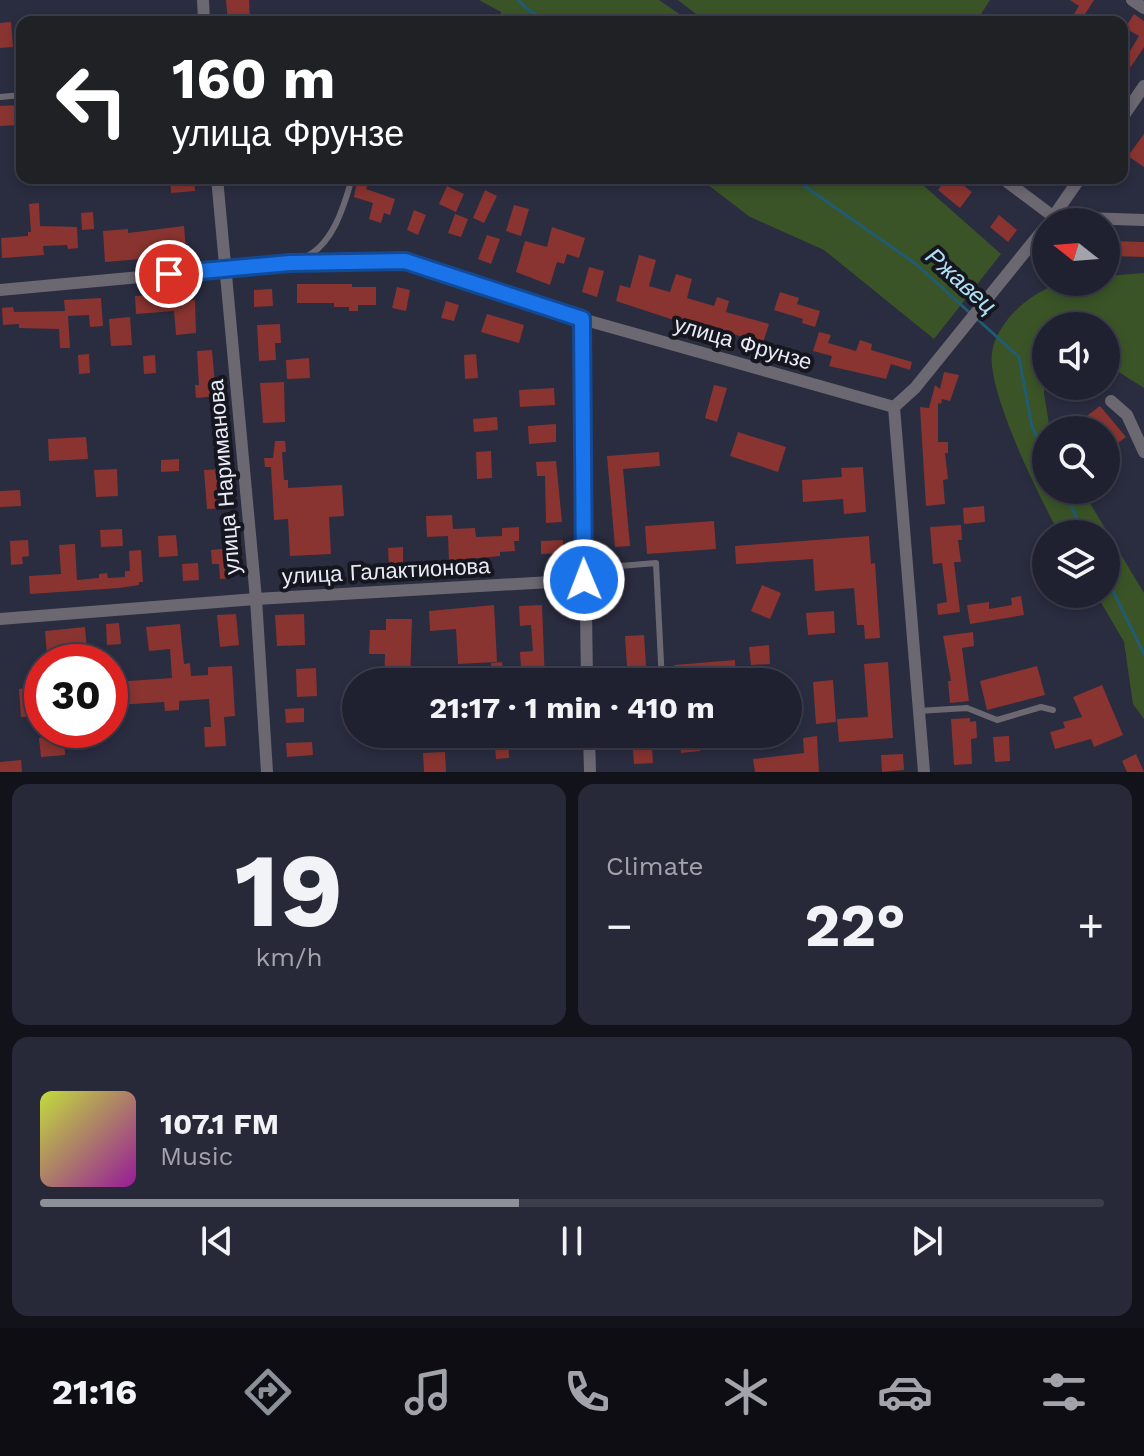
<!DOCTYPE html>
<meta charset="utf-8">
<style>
body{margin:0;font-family:"Work Sans",sans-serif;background:#282938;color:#f1f3f6;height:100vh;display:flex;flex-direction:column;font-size:30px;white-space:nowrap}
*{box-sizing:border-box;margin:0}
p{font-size:26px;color:#a2a3ab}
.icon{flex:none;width:44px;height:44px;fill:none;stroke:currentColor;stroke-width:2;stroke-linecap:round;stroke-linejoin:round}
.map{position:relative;height:772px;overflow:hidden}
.side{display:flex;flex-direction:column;gap:12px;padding:12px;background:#12121a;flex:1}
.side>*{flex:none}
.banner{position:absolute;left:16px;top:16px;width:1112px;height:168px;border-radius:16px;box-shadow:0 4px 12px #0003,0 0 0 2px #3d3e4c;background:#202124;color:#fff;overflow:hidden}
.needle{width:52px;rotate:287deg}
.buttons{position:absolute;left:1032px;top:208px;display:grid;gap:16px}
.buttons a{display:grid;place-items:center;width:88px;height:88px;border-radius:50%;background:#202130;box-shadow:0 4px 12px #0003,0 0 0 2px #3d3e4c;font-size:40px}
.speed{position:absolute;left:24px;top:644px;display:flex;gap:16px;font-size:40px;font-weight:700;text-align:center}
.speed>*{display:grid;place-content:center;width:104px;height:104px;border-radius:50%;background:#202130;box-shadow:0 4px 12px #0003,0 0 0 2px #3d3e4c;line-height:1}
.speed .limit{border:12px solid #d22;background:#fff;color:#111}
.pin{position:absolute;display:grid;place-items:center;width:68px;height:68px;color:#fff;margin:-34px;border:4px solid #fff;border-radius:50%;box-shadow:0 2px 8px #0007}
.me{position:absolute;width:88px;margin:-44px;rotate:359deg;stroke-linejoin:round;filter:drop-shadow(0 0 6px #0008)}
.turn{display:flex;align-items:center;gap:28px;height:168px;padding:0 24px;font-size:36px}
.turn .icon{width:104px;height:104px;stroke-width:2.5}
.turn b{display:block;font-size:56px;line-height:68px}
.big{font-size:60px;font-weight:700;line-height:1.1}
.side .widget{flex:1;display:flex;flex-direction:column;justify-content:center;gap:12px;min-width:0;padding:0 28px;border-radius:16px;background:#282938}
.side .dial{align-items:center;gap:0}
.dial b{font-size:104px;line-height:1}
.song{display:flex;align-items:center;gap:24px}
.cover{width:96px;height:96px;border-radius:12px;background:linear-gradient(135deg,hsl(70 70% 55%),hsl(300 70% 35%))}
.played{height:8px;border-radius:4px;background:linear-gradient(90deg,#8c9099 45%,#3d3e4c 45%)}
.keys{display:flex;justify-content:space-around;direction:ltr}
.heat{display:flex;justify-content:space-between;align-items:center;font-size:44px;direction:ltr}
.side .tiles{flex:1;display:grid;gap:12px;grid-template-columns:1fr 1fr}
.widget:last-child{grid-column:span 2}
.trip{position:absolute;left:342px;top:668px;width:460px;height:80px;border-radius:40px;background:#202130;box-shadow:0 4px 12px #0003,0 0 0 2px #3d3e4c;font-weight:700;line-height:80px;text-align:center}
.dock{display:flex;height:128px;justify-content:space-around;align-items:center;background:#0d0d13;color:#a2a3ab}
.dock .icon{width:56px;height:56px}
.dock .on{color:#8c9099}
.dock b{font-size:36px;color:#f1f3f6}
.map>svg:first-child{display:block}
.green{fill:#3a5427}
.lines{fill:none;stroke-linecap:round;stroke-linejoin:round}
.stream{stroke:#205b72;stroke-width:3}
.building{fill:#893430}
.lane{stroke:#6c6872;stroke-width:6}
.street{stroke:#6c6872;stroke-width:12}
.route-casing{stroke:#114b97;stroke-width:20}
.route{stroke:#1a73e8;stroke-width:14}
.labels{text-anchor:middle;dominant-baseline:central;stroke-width:8;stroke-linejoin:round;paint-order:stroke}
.street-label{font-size:22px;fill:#e9ebf8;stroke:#15161e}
.water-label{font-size:24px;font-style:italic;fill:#b0e0f7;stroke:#15161e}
</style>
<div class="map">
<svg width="1144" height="772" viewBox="0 0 1144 772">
<rect width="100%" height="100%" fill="#2a2c40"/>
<path class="green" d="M479,0H659L691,22H501V12Z
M678,0H990L976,22H706Z
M699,178H915L1001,254L934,339L824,250L750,217Z
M1144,273V388L1106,364V326H1046L1044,394L1050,430H1046V490H1082L1144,593V719L1133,704L1124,642L1096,594H1106V534H1060C1040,500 986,389 992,352C996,326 1022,300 1046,289C1064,280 1086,282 1106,282V276Z"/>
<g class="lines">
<path class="stream" d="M518,0L527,9L549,22
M793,178L916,264L970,313
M976,318L1019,357L1032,427L1046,454
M1063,490L1085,534
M1106,577L1144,654"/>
</g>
<path class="building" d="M226,0H249L250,22H228Z
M1070,0H1094L1080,22H1069L1079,6Z
M1134,14L1144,21V47L1122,80V46L1130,51L1139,36L1125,28Z
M11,22L13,47L0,48V23Z
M19,105L20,125L0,126V106Z
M1144,134V167L1128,156Z
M170,178H194L195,191L171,193Z
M947,178H954L972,192L960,208L938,190Z
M357,181L368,184L366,189L395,199L390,215L384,213L381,223L369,219L373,203L354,197Z
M447,186L464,194L456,212L439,204Z
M485,190L497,196L484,223L473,218Z
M39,203L40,226L77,227L78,248L68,249L67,245L43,246L44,255L2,258L1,238L28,236V232H31L29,204Z
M514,205L529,209L521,236L506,231Z
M414,210L426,215L418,235L407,230Z
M93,212L94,229L82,230L81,213Z
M455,214L468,219L461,237L448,233Z
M999,215L1017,230L1008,242L990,227Z
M184,226L186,250L141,254L142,259L105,262L103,231L128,229V233Z
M552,227L585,238L579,258L567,254L564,264L557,262L550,285L516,272L525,241L547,247Z
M487,235L500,239L491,264L478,259Z
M1111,241L1144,242V257L1111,256Z
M639,255L656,260L649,286L670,292L676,274L692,279L687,298L714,306L717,297L729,301L726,312L769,324L763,343L693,322L692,326L616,301L620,285L630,288Z
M589,267L604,271L597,297L582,292Z
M297,284H352V287H376V305H358V311H349V307H334V303H297Z
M397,287L410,290L406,311L392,308Z
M272,289L273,306L254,307V290Z
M780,292L799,298L797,304L820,311L815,327L802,323L803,319L774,310Z
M157,295L158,302L195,300L196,333L176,335L174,311L136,314L135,296Z
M101,298L103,326L90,327L89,315L68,316L70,348H60L59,329L19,328V324L3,325L2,308L13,307L14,312L65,311L64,300Z
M446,301L459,305L454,321L441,318Z
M487,314L524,325L519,343L481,332Z
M130,317L132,345L111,346L109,319Z
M280,324L281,343H275L276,360L259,361L257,325Z
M819,332L831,335L828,343L856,351L860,340L872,344L871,350L912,362L910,370L891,364L886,379L829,366L832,356L813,351Z
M212,350L216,396L196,398L195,385H199L197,351Z
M89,354L90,373L79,374L78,355Z
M476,354L478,378L465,379L464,355Z
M155,355L156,373L144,374L143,356Z
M309,358L310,378L287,379L286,360Z
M944,372L959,375L950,401L942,399L941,404L938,403V442H948V453H945L948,479L943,480L945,504L926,506L920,407L929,408L935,385L940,389Z
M284,382L285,422L263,423L260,383Z
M714,385L727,388L717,422L705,418Z
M554,388L555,405L520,407L519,390Z
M1100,406L1126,437L1115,445L1106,430L1098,423L1095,425L1088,415Z
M497,417L498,430L474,432L473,419Z
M556,424V442L529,444L528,426Z
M738,432L786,447L778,472L730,456Z
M86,437L88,459L49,461L48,439Z
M275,441H285L286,452H282L284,480H288V488L342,485L344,516L329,517L331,554L290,556L288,519L274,520L271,467H265L264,458H273Z
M491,451L492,478L477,479L476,452Z
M659,452L660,466L623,469L630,546L615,547L607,456Z
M179,459V471L161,472V460Z
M556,461L562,522L546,523L545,476H537L536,462Z
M863,467L866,512L844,514L843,499L803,502L802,480L842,477L841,468Z
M117,469L118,496L96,497L94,470Z
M223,469L227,508L207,509L204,470Z
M20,490L21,506L0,507V491Z
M984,506L985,522L964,524L963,508Z
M452,515L453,529L475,528L476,537L502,536V528L519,527V541H514L515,551L500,552V556L449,561L448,536L427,537L426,516Z
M714,521L716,549L647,554L645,526Z
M961,525L962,540H958L961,562H954L960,612L938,615L937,604L947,602L942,563L933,564L930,527Z
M122,529L123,546L101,547L100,530Z
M176,535L178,556L159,557L158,536Z
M869,536L871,564L875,563L880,638L865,639L864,625H857L854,588L815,591L813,559L736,564L735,546Z
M28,540L29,556L22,557L23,564L11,565L10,541Z
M563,540V553L541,554V541Z
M75,544L77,580L99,578V574L107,573L108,578L125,577V571H130L129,551L141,550L143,582H139V585L119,588L30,594L29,576L61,574L59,545Z
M403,547V564L389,565L388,548Z
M230,548L232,578L220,579L219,564H212L211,550Z
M198,563L199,580L183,581L182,564Z
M762,585L781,593L770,619L751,611Z
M1021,596L1024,615L970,624L967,605L989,602V609L1012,605L1011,598Z
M494,605L497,662L458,664L456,629L430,631L429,611Z
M542,605L545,682H492L491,663L502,662L503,669L521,668L520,652L533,651L531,625L520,626L519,606Z
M834,611L835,633L808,635L806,613Z
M236,614L239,645L220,647L217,615Z
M304,614L305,645L277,646L275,615Z
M386,619H412L410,682H384L385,654H369L370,630H386Z
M119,623L121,644L107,645L106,624Z
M180,624L184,664L190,663L191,676L208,675V667L232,666L235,716L224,717L226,746L205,747L204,727H211L209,699L179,701V710L165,711L164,702L116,705L114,682L172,678L170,649L149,651L146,627Z
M85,627L87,651L47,655L45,631Z
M973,632L974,646L962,648L969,701L950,703L948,681H951L943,636Z
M644,635L647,682H628L625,636Z
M769,645L770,664L751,665L749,647Z
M735,660L736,682H676L674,665Z
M888,662L893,738L839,742L837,719L868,717L864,664Z
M1037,666L1045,695L987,710L980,681Z
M316,668L317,696L297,697L296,669Z
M833,680L836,722L816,724L813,682Z
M1102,685L1123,735L1094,747L1091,739L1055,749L1050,732L1065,728L1063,722L1082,717L1073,697Z
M33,687L35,716L21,717L19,689Z
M304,708V722L286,723L285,709Z
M970,718V722L976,721L977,738L971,739L972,764L954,765L951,719Z
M494,734H508L509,758L496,759Z
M632,734H651L653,763L634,764Z
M679,734H699L700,751L681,753Z
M64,735L65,755L41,757L39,738Z
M817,736L819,772H755L753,759L804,753L803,738Z
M1009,736L1010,761L995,762L993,737Z
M312,742L313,755L287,757L286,743Z
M445,752L446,772H424L423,753Z
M903,754L904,770L882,772L881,755Z
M1136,754L1144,772H1127L1122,761Z
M21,760L22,772H0V762Z"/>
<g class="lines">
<path class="lane" d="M0,97L22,95
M301,259C332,248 344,207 352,178
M584,569L656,563L662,682
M918,711L967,708L997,720L1041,707L1053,710"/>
<path class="street" d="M203,0L204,22
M1132,0L1144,8
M1122,118L1144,86
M217,178L256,599L267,772
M1002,178L1054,217L1144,220
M1051,220L1080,178
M0,290L290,263L385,261H405L427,266L582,319L894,407
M582,319L587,682
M1111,401L1127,415L1144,452
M894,407L924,772
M894,407L915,388L1046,226
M0,619L256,599L584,580
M589,734L590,772"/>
</g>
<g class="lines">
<defs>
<path id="route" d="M169,274L290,263L405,261L582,319L584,580"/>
</defs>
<use href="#route" class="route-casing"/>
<use href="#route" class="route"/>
</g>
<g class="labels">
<g class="street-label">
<text transform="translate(743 343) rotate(16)">улица Фрунзе</text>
<text transform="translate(224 477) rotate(-95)">улица Нариманова</text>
<text transform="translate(386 571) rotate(-3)">улица Галактионова</text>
</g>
<g class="water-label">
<text transform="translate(961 281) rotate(42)">Ржавец</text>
</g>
</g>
</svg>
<div class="buttons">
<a><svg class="needle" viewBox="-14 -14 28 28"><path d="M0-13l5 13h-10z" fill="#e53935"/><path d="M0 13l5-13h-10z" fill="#a2a3ab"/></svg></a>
<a><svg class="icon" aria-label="sound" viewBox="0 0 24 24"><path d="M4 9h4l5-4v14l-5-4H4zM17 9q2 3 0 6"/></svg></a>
<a><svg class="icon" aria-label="search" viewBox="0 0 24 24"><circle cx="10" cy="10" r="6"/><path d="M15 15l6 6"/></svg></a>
<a><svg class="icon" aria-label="layers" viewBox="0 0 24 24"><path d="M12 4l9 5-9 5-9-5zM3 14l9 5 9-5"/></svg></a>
</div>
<div class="speed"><div class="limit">30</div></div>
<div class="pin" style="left:169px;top:274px;background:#d93025"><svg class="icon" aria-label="arrive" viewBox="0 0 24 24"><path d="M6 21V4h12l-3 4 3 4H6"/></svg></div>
<svg class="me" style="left:584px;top:580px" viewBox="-20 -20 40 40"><circle r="17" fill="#1a73e8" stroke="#fff" stroke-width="3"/><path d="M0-11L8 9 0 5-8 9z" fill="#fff"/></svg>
<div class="trip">21:17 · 1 min · 410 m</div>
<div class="banner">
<div class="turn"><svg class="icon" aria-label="left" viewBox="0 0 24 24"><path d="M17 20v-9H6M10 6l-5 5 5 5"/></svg><div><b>160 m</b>улица Фрунзе</div></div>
</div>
</div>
<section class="side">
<div class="tiles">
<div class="widget dial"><b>19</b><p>km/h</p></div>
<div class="widget"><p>Climate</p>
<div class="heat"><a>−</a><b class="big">22°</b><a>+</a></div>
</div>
<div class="widget">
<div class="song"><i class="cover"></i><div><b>107.1 FM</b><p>Music</p></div></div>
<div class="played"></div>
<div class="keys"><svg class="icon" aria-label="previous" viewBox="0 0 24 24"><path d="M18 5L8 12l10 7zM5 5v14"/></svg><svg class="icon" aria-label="pause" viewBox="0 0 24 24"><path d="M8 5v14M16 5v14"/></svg><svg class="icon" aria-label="next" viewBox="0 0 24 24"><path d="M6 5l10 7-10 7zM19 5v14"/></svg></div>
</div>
</div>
</section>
<nav class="dock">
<b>21:16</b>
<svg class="icon on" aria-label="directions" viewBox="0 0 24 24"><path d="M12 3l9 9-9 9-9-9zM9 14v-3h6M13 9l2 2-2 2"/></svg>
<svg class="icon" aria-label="music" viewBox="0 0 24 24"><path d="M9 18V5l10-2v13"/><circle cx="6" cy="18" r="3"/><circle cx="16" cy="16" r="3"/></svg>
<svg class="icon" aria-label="phone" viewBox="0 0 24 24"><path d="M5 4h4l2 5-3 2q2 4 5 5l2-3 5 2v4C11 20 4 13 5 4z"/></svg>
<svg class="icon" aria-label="climate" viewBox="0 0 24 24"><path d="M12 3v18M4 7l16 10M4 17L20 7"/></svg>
<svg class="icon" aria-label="car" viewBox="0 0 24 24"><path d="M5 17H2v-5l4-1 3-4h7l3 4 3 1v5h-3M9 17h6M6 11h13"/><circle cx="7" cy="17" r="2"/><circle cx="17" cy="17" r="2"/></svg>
<svg class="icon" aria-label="filters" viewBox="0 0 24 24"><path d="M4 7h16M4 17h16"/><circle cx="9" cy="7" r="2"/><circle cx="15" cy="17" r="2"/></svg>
</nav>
